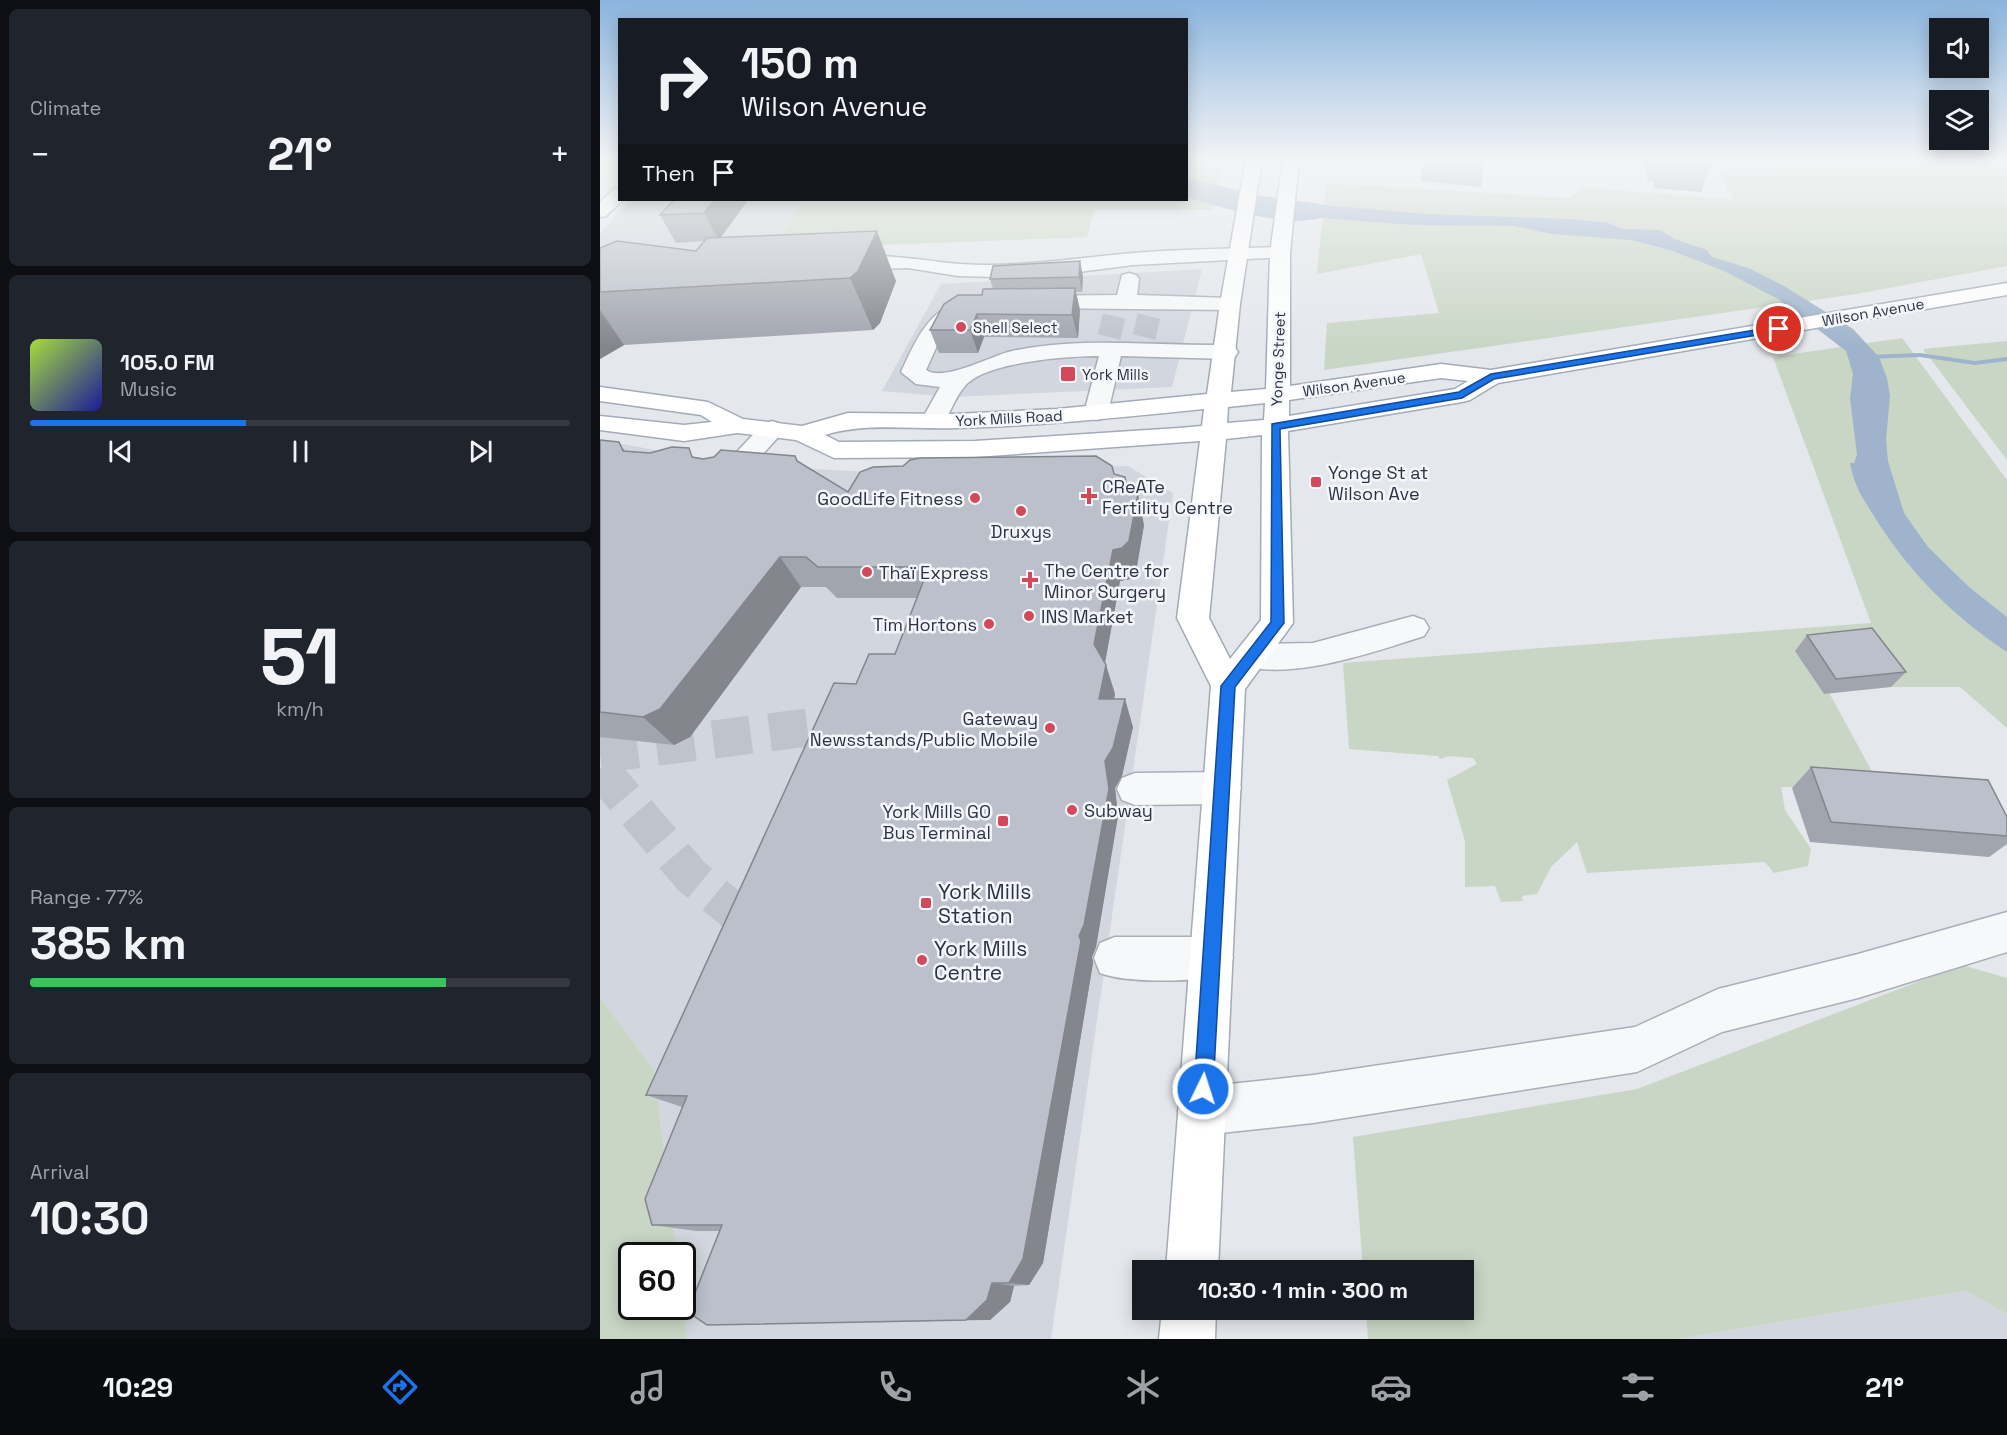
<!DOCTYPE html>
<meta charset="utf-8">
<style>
body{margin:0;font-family:"Space Grotesk",sans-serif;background:#20242c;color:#f1f3f6;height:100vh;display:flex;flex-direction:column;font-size:22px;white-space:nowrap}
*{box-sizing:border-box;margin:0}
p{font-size:20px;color:#9ea1a6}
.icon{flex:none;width:33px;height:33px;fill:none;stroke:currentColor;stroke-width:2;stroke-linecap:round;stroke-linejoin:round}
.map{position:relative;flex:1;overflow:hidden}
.side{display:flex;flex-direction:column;gap:9px;padding:9px;background:#0d0f14;width:600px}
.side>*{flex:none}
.guide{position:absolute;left:18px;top:18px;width:570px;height:183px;border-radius:0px;box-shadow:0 3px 15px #0003;background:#171b24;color:#f1f3f6;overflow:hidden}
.controls{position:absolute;left:1329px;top:18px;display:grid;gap:12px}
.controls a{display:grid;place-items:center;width:60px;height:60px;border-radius:0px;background:#171b24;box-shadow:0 3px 15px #0003;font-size:30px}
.speed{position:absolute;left:18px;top:1242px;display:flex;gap:12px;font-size:30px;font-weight:700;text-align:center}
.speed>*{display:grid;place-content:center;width:78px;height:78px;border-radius:50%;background:#171b24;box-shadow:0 3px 15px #0003;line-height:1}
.speed .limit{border:3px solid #111;border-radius:9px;background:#fff;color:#111}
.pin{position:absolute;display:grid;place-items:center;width:51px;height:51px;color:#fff;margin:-26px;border:3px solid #fff;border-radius:50%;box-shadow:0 2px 6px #0007}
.me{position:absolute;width:66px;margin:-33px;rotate:4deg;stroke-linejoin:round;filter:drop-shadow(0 0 4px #0008)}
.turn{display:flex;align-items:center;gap:21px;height:126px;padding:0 24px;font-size:27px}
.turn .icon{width:78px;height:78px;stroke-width:2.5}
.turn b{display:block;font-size:42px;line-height:51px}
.then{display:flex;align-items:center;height:57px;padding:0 24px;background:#0003;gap:12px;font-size:22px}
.big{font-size:45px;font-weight:700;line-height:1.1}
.side .tile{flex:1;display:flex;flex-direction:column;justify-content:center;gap:9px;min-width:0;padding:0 21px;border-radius:9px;background:#20242c}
.side .dial{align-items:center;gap:0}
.dial b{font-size:78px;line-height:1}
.song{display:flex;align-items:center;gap:18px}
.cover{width:72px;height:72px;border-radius:9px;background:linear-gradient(135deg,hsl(80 70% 55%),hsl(240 70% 35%))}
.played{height:6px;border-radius:3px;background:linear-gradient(90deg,#1a73e8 40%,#363941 40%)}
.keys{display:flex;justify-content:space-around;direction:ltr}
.heat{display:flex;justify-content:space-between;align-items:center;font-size:33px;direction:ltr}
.charge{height:9px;border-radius:4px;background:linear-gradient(90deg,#34c759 77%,#363941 0)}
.trip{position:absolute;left:532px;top:1260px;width:342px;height:60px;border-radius:0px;background:#171b24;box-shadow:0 3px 15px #0003;font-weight:700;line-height:60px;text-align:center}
.menu{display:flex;height:96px;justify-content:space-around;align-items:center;background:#090b0e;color:#9ea1a6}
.menu .icon{width:42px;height:42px}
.menu .active{color:#1a73e8}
.menu b{font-size:27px;color:#f1f3f6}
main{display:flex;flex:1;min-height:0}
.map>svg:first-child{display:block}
.built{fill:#d2d6de}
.green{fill:#c9d6c5}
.water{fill:#9fb4cc}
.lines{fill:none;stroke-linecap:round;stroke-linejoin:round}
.stream{fill:#9fb4cc;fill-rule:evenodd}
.river{fill:#9fb4cc;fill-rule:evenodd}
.minor-tunnel-far1{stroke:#bfc3cb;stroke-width:23;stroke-dasharray:23 12;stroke-linecap:butt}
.minor-tunnel{stroke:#bfc3cb;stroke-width:38;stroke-dasharray:38 19;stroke-linecap:butt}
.minor-casing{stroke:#a9aeb7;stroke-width:3}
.major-casing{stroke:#a3abb8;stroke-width:3}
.minor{fill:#f7f8fa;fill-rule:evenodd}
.major{fill:#fff;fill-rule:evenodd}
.wall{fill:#a1a5ae}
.shaded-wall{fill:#83868d}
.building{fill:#bbc0ca;stroke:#83868d;stroke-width:1.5}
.route{fill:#1a73e8;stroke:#114b97;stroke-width:1.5}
.poi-dot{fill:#d1495b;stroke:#f4f6f9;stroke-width:2}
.labels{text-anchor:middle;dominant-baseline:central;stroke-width:5;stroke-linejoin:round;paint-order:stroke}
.far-street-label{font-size:15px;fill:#2b3445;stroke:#f4f6f9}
.far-poi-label{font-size:15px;fill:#2b3445;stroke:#f4f6f9;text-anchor:start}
.poi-label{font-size:18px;fill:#2b3445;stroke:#f4f6f9;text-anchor:start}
.near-poi-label{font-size:21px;fill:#2b3445;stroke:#f4f6f9;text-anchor:start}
</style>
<main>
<section class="side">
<div class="tile"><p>Climate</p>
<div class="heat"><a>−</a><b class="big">21°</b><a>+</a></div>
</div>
<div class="tile">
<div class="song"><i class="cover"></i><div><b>105.0 FM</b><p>Music</p></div></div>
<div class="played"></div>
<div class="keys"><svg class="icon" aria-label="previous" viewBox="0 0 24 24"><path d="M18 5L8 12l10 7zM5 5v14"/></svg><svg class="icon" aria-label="pause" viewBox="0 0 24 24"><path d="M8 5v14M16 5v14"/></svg><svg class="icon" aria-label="next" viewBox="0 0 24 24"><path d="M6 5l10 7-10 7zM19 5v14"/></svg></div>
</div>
<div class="tile dial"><b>51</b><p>km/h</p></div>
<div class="tile"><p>Range · 77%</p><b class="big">385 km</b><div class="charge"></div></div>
<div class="tile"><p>Arrival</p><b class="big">10:30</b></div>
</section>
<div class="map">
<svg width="1407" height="1339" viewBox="0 0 1407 1339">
<rect width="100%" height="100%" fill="#e4e7ec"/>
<path class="built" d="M29,200H202L173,249L0,278V234Z
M602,269L572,387L352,397L282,391L341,284Z
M0,440L138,465L289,473L528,466L573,493L451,1339H87L82,1302V1256L77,1255L54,1070L0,997Z
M1366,1291L1407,1314V1339H1077Z"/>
<path class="green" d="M587,159H624L613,210H494L487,237L173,249L202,200H586Z
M1407,159V266L1256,294L724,370L727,323L839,313L821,254L717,274L726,183L970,198L981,187L1133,200L1118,171L1153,160Z
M1302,338L1407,480V728L1360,687H1226L1281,788L1181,787L1185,810L1211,849L1208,866L1174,873L1165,862L987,873L977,842L951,867L937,894L922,896L923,901L901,902L895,886L865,887V841L847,780L877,764L873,758L849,756L840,759L838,756L749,749L743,663L1271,623L1173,357Z
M1407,341V460L1323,349Z
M1362,965L1407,978V1314L1366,1291L1077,1339H768L766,1310H864V1270H763L753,1137L1037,1089Z
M0,997L54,1070L77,1255L32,1256V1306H82L83,1302L87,1339H0Z"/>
<path class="water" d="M620,196L827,214L971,219L1008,223L1024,229L1060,230L1074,239L1107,250L1112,257L1151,269L1184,286L1253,329L1279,357L1287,378L1290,396L1286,440L1288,461L1304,513L1328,547L1369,587L1407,617V652C1354,617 1311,574 1277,521C1264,499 1255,490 1250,463H1254L1257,455L1250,398L1253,374L1246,351L1178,299L1122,270L1070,250L1032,240L952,234L914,226L813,225L682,215L650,211Z"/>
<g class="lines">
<path class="stream" d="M1320,353L1375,361L1407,357V361L1375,365L1320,357L1267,359L1263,357L1267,355Z"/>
<path class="river" d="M586,178L664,196L720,204L725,211L720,218C682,228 625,207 586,198Z"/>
<path class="minor-tunnel-far1" d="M509,337L514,316
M544,337L549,316"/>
<path class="minor-tunnel" d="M0,754L258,721
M0,769L91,876L164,936"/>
<defs>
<path id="minor" d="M20,188V200H23L6,216L0,217V202L14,189Z
M680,247L687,249L690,253L687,257L533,265L471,273L396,277L358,276L308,268L244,270L234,264C246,246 338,263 360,264C418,268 475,258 533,253C582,249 631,249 680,247Z
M529,273L536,275L539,279L537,295L630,298L637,300L640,304L637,308L630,310L435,308L428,306L425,302L428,298L435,296L517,295L522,275Z
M365,300L372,302L375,306L345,328L326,370C345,382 390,356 412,351C483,336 556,346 627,345L635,347L638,352L635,357L627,359L521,356L508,413L505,418L496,420L487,418L484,413L499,356C468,356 385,362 365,386C355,397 350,414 342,426L333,428L324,426L321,421L340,387L316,384L301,372C316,340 328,309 365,300Z
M172,421L181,424L185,429L181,434L134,486L125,488L116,486L112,480L116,474L163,424Z
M813,616L824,620L829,628L824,636C774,652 692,681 640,665L636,656L640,647L652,644L713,643Z
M623,772L636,777L641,788L636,799L623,804L535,805L522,800L517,789L522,778L535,773Z
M1407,912V952L1258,998L1122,1032L1037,1072L713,1123L602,1135L585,1128L578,1111L585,1094L602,1087L713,1075L1035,1027L1118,989L1258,954Z
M515,937H612L627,943L633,958L627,973C602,983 525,983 500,973L494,958L500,943Z"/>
<path id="major" d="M646,159H662L640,304L631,392L666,389L670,253L683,159H699L690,253V386L841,364L891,370L1407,283V295L898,383L870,400L862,402L688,431L693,623L645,689L618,1270H566L611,686L577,618L600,441L375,457L234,458L196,440L172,437L137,433L84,441L0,430V416L84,425L112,422L101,415L0,401V387L108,402L143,419L202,426L248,413L355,414L457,409L607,394L620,304ZM841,378L868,381L855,389L689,416V400ZM665,403L664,420L627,423L628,407ZM604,409L602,426L579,428L375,441L239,442L225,435C267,422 313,430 357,428C440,426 522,417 604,409ZM662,435L661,620L630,659L609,618L626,439Z
M562,1310H616L615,1339H559Z"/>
</defs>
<use href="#minor" class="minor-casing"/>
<use href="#major" class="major-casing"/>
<use href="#minor" class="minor"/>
<use href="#major" class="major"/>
</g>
<path class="wall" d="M823,159H885L881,187L821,181Z
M1042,159H1113L1101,192L1054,188L1053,181H1048Z
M74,200H148L121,237L296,281L280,323L273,330L24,345L0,359V248L96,251L104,241L76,243L60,215Z
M483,276L482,292H476L480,310L478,338L384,337L378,353H339L330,330L382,295L393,289L390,279Z
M0,440L19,442L25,451L95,457L103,459L195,456L199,462L248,492L514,474L528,492L544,525L536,572L530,579L520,581L505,663L515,694L514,699L533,727L522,776L515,788L518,816L496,947L492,957L493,963L443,1263L429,1285L414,1286L410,1302L390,1320L107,1325L119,1231H96L52,1225L82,1107L46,1095L256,684L295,654L317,598H237L226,587H201L90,737L74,745L0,737Z
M1207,635L1306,672L1291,687L1224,694L1195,651Z
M1211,767L1407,817V844L1389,857L1210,842L1192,788Z"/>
<path class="shaded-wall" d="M114,200H148L119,240L104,213Z
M277,231L296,281L280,323L273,330L250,278Z
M480,261L483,276L482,292L479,277Z
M475,288L480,310L478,338L472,315Z
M0,310L24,345L0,359Z
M377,314L384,337L378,353L370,330Z
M538,494L544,525L536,572L530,579L520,581L503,673L494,644L513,550Z
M180,557L201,587L90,737L74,745L43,717Z
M506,665L515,694L508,728L499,699Z
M525,699L533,727L522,776L515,788L518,816L496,947L492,957L493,963L443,1263L429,1285L409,1283L479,936L505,761Z
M392,1283L414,1286L410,1302L390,1320H366Z"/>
<path class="building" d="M74,200H114L104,213L60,215Z
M277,231L258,271L250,278L0,292V248L17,241L96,251L107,238Z
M480,261L479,277L390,279L393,266Z
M475,288L472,315L377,314L370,330H330L344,304L358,295H382L383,289Z
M0,440L19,442L23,451L50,453L72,447L89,448L92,457L103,459L114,457L121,450L195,456L197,461L248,492L260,472L273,467L303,466L310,460L320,458L496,456L512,466L514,474L525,477L528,492L538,494L529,541L522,548L513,550L494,644L506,665L499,699H525L513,748L505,761L509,789L484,925L479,936L481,941L423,1259L409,1283H392L387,1300L366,1320L107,1325L94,1316L95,1293L122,1225H52L45,1199L87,1096L46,1095L234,683L256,684L269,654H295L329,567H218L206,557H180L60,709L43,717L0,712Z
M1272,628L1306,672L1236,679L1207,635Z
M1211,767L1388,780L1407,817V836L1231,822Z"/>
<linearGradient id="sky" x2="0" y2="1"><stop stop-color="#8bb4dd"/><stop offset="0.46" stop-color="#f3f4f6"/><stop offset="1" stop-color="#f3f4f6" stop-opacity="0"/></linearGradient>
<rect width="1407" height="347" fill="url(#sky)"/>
<path class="route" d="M1179,326L1183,329L1182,331L894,379L862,398L680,429L684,623L635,687L613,1089L610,1096L603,1099L596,1096L594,1089L621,686L671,622L672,424L859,392L891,374Z"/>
<g class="poi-dot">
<circle cx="361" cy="327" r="6"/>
<rect x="460" y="366" width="16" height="16" rx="3"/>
<rect x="710" y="476" width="12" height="12" rx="3"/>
<path d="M486 487h6v6h6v6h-6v6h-6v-6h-6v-6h6z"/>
<circle cx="375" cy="498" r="6"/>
<circle cx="421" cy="511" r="6"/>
<circle cx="267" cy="572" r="6"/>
<path d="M427 571h6v6h6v6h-6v6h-6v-6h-6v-6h6z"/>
<circle cx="429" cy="616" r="6"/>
<circle cx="389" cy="624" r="6"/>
<circle cx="450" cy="728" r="6"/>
<circle cx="472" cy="810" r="6"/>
<rect x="397" y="815" width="12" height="12" rx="3"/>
<rect x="320" y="897" width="12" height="12" rx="3"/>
<circle cx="322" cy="960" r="6"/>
</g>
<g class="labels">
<g class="far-street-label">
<text transform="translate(1273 312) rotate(-10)">Wilson Avenue</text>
<text transform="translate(678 359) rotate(-88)">Yonge Street</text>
<text transform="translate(754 384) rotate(-8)">Wilson Avenue</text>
<text transform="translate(409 418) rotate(-3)">York Mills Road</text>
</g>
<g class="far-poi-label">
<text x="373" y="327">Shell Select</text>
<text x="482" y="374">York Mills</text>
</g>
<g class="poi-label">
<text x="728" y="472">Yonge St at<tspan x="728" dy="21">Wilson Ave</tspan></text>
<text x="502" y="486">CReATe<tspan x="502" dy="21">Fertility Centre</tspan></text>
<text x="363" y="498" text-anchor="end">GoodLife Fitness</text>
<text x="421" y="531" text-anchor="middle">Druxys</text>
<text x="444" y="570">The Centre for<tspan x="444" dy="21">Minor Surgery</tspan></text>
<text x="279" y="572">Thaï Express</text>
<text x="441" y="616">INS Market</text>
<text x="377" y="624" text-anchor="end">Tim Hortons</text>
<text x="438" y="718" text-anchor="end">Gateway<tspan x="438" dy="21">Newsstands/Public Mobile</tspan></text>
<text x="484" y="810">Subway</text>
<text x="391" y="811" text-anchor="end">York Mills GO<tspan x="391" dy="21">Bus Terminal</tspan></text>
</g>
<g class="near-poi-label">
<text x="338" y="891">York Mills<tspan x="338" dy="24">Station</tspan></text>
<text x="334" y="948">York Mills<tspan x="334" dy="24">Centre</tspan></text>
</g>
</g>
</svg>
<div class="controls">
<a><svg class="icon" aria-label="sound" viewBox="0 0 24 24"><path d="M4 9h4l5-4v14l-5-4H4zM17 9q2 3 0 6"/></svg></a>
<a><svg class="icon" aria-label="layers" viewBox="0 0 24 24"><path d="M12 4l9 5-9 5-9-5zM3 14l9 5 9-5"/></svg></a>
</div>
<div class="speed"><div class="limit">60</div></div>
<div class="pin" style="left:1179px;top:329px;background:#d93025"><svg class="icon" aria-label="arrive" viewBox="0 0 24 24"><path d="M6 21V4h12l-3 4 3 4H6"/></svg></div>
<svg class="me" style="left:603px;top:1089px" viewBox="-20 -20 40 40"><circle r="17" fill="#1a73e8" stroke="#fff" stroke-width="3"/><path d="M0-11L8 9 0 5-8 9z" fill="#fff"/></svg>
<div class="trip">10:30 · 1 min · 300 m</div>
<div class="guide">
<div class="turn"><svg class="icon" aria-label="right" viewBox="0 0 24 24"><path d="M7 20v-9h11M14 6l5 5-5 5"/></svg><div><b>150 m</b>Wilson Avenue</div></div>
<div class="then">Then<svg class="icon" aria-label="arrive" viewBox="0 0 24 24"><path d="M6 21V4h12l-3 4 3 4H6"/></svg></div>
</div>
</div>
</main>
<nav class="menu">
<b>10:29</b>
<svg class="icon active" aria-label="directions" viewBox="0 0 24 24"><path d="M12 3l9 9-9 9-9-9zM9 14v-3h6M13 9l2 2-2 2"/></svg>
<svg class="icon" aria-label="music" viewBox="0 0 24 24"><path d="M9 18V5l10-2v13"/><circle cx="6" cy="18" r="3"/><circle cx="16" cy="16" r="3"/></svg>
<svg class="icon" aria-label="phone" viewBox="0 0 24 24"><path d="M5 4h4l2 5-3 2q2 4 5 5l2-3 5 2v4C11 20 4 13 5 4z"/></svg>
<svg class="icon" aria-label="climate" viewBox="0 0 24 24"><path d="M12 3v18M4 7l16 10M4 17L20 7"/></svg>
<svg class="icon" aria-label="car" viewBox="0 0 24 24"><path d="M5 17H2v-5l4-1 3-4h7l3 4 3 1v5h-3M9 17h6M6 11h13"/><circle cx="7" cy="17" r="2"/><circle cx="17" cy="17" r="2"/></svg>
<svg class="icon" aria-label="filters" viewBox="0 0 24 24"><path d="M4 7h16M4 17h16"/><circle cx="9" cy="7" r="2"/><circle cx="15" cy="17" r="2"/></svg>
<b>21°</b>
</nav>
